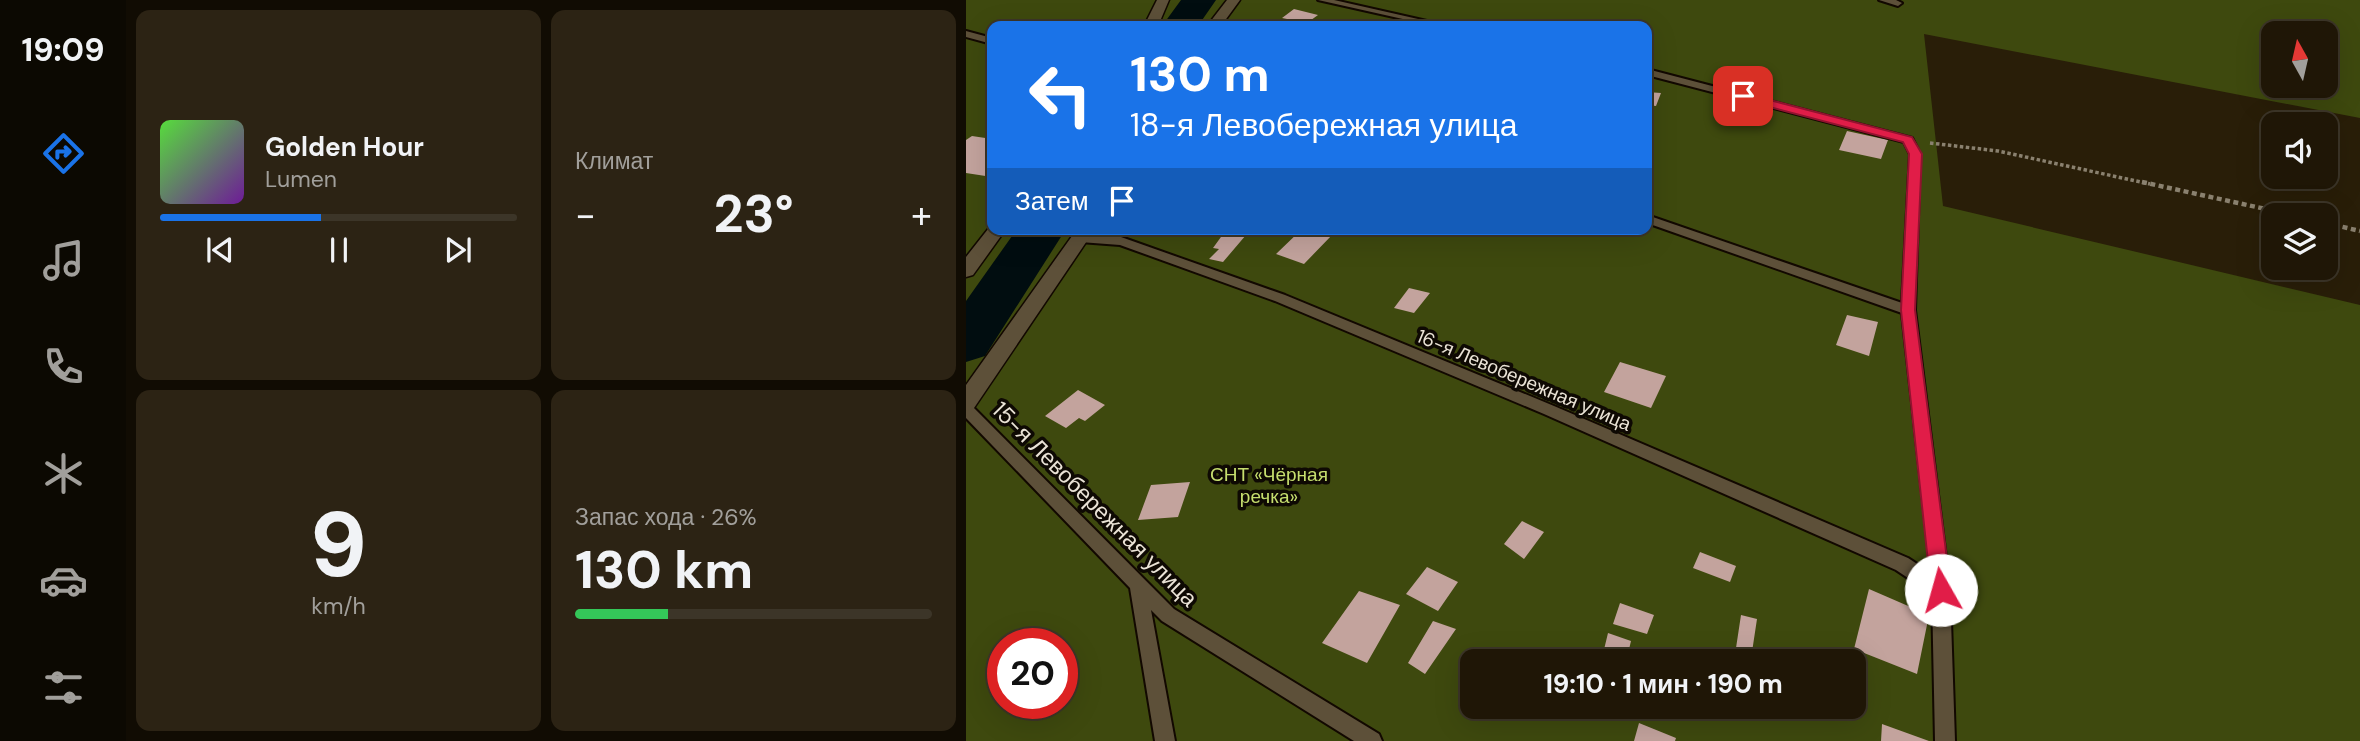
<!DOCTYPE html>
<html lang="ru">
<meta charset="utf-8">
<style>
body{margin:0;font-family:"DM Sans",sans-serif;background:#2c2314;color:#f1f3f6;height:100vh;display:flex;flex-direction:column;font-size:26px;white-space:nowrap}
*{box-sizing:border-box;margin:0}
p{font-size:23px;color:#a19f9b}
.icon{flex:none;width:38px;height:38px;fill:none;stroke:currentColor;stroke-width:2;stroke-linecap:round;stroke-linejoin:round}
.map{position:relative;flex:1;overflow:hidden}
.panel{display:flex;flex-direction:column;gap:10px;padding:10px;background:#110c03;width:840px}
.panel>*{flex:none}
.banner{position:absolute;left:21px;top:21px;width:665px;height:214px;border-radius:14px;box-shadow:0 7px 28px #0002,0 0 0 2px #3c3528;background:#1a73e8;color:#fff;overflow:hidden}
.needle{width:46px;rotate:352deg}
.fabs{position:absolute;left:1295px;top:21px;display:grid;gap:14px}
.fabs a{display:grid;place-items:center;width:77px;height:77px;border-radius:14px;background:#1f1606;box-shadow:0 7px 28px #0002,0 0 0 2px #3c3528;font-size:35px}
.speed{position:absolute;left:21px;top:628px;display:flex;gap:14px;font-size:35px;font-weight:700;text-align:center}
.speed>*{display:grid;place-content:center;width:91px;height:91px;border-radius:50%;background:#1f1606;box-shadow:0 7px 28px #0002,0 0 0 2px #3c3528;line-height:1}
.speed .limit{border:10px solid #d22;background:#fff;color:#111}
.pin{position:absolute;display:grid;place-items:center;width:60px;height:60px;color:#fff;margin:-30px;border-radius:14px;box-shadow:0 4px 10px #0006}
.me{position:absolute;width:77px;margin:-38px;rotate:353deg;stroke-linejoin:round;filter:drop-shadow(0 0 5px #0008)}
.turn{display:flex;align-items:center;gap:24px;height:147px;padding:0 28px;font-size:32px}
.turn .icon{width:91px;height:91px;stroke-width:2.5}
.turn b{display:block;font-size:49px;line-height:60px}
.then{display:flex;align-items:center;height:66px;padding:0 28px;background:#0003;gap:14px;font-size:26px}
.big{font-size:52px;font-weight:700;line-height:1.1}
.panel .widget{flex:1;display:flex;flex-direction:column;justify-content:center;gap:10px;min-width:0;padding:0 24px;border-radius:14px;background:#2c2314}
.panel .dial{align-items:center;gap:0}
.dial b{font-size:91px;line-height:1}
.song{display:flex;align-items:center;gap:21px}
.cover{width:84px;height:84px;border-radius:10px;background:linear-gradient(135deg,hsl(110 70% 55%),hsl(280 70% 35%))}
.played{height:7px;border-radius:4px;background:linear-gradient(90deg,#1a73e8 45%,#3c3528 45%)}
.keys{display:flex;justify-content:space-around;direction:ltr}
.heat{display:flex;justify-content:space-between;align-items:center;font-size:38px;direction:ltr}
.charge{height:10px;border-radius:5px;background:linear-gradient(90deg,#34c759 26%,#3c3528 0)}
.panel .tiles{flex:1;display:grid;gap:10px;grid-template-columns:repeat(2,1fr)}
.trip{position:absolute;left:494px;top:649px;width:406px;height:70px;border-radius:14px;background:#1f1606;box-shadow:0 7px 28px #0002,0 0 0 2px #3c3528;font-weight:700;line-height:70px;text-align:center}
main{display:flex;flex:1;min-height:0}
.tab-bar{display:flex;flex-direction:column;width:126px;justify-content:space-around;align-items:center;background:#0c0902;color:#a19f9b}
.tab-bar .icon{width:49px;height:49px}
.tab-bar .current{color:#1a73e8}
.tab-bar b{font-size:32px;color:#f1f3f6}
.map>svg:first-child{display:block}
.green{fill:#3e490e;fill-rule:evenodd}
.lines{fill:none;stroke-linecap:round;stroke-linejoin:round}
.river{fill:#010d10;fill-rule:evenodd}
.building{fill:#c3a39d}
.lane-casing{stroke:#120800;stroke-width:4}
.street-casing{stroke:#120800;stroke-width:3}
.path-far1{stroke:#8a816f;stroke-width:3.5;stroke-dasharray:3.5 2.5;stroke-linecap:butt}
.path{stroke:#8a816f;stroke-width:4.5;stroke-dasharray:5 3.5;stroke-linecap:butt}
.lane{fill:#5d5039;fill-rule:evenodd}
.street{fill:#5d5039;fill-rule:evenodd}
.route{fill:#e11d48;stroke:#92132f;stroke-width:2}
.labels{text-anchor:middle;dominant-baseline:central;stroke-width:7;stroke-linejoin:round;paint-order:stroke}
.street-label{font-size:19px;fill:#eae3d6;stroke:#0e0903}
.park-label{font-size:19px;fill:#c6de6e;stroke:#0e0903}
.near-street-label{font-size:23px;fill:#eae3d6;stroke:#0e0903}
</style>
<main>
<nav class="tab-bar">
<b>19:09</b>
<svg class="icon current" aria-label="directions" viewBox="0 0 24 24"><path d="M12 3l9 9-9 9-9-9zM9 14v-3h6M13 9l2 2-2 2"/></svg>
<svg class="icon" aria-label="music" viewBox="0 0 24 24"><path d="M9 18V5l10-2v13"/><circle cx="6" cy="18" r="3"/><circle cx="16" cy="16" r="3"/></svg>
<svg class="icon" aria-label="phone" viewBox="0 0 24 24"><path d="M5 4h4l2 5-3 2q2 4 5 5l2-3 5 2v4C11 20 4 13 5 4z"/></svg>
<svg class="icon" aria-label="climate" viewBox="0 0 24 24"><path d="M12 3v18M4 7l16 10M4 17L20 7"/></svg>
<svg class="icon" aria-label="car" viewBox="0 0 24 24"><path d="M5 17H2v-5l4-1 3-4h7l3 4 3 1v5h-3M9 17h6M6 11h13"/><circle cx="7" cy="17" r="2"/><circle cx="17" cy="17" r="2"/></svg>
<svg class="icon" aria-label="filters" viewBox="0 0 24 24"><path d="M4 7h16M4 17h16"/><circle cx="9" cy="7" r="2"/><circle cx="15" cy="17" r="2"/></svg>
</nav>
<section class="panel">
<div class="tiles">
<div class="widget">
<div class="song"><i class="cover"></i><div><b>Golden Hour</b><p>Lumen</p></div></div>
<div class="played"></div>
<div class="keys"><svg class="icon" aria-label="previous" viewBox="0 0 24 24"><path d="M18 5L8 12l10 7zM5 5v14"/></svg><svg class="icon" aria-label="pause" viewBox="0 0 24 24"><path d="M8 5v14M16 5v14"/></svg><svg class="icon" aria-label="next" viewBox="0 0 24 24"><path d="M6 5l10 7-10 7zM19 5v14"/></svg></div>
</div>
<div class="widget"><p>Климат</p>
<div class="heat"><a>−</a><b class="big">23°</b><a>+</a></div>
</div>
<div class="widget dial"><b>9</b><p>km/h</p></div>
<div class="widget"><p>Запас хода · 26%</p><b class="big">130 km</b><div class="charge"></div></div>
</div>
</section>
<div class="map">
<svg width="1394" height="741" viewBox="0 0 1394 741">
<rect width="100%" height="100%" fill="#291e08"/>
<path class="green" d="M0,0H1394V118L958,34L977,206L1394,305V741H0ZM26,26H681V229H26ZM1307,33H1360V86H1307ZM37,644H96V704H37ZM506,662H887V707H506Z"/>
<g class="lines">
<path class="river" d="M215,0H250L232,26H196Z
M51,229H100L19,356L0,362V301Z"/>
</g>
<path class="building" d="M328,9L352,15L341,23L316,18Z
M681,92L695,93L690,106L681,105Z
M881,131L922,140L915,159L873,150Z
M6,136L26,139V177L0,173V140Z
M336,229H356L367,234L338,264L310,254Z
M260,230L280,235L257,262L243,259L253,249L247,248Z
M443,288L464,293L448,313L428,308Z
M881,315L912,322L903,356L870,345Z
M654,362L700,376L685,408L638,392Z
M112,390L139,405L119,421L113,418L100,428L79,416Z
M224,482L212,517L172,520L185,485Z
M556,521L578,532L558,559L538,544Z
M734,552L770,566L764,582L727,568Z
M461,567L492,582L472,611L440,594Z
M903,589L963,615L951,674L888,649Z
M393,591L434,605L401,663L356,643Z
M654,603L688,615L681,634L647,624Z
M775,615L791,619L786,652L770,648Z
M467,621L490,629L459,674L442,663Z
M642,633L665,641L660,662H635Z
M673,723L710,738L709,741H668Z
M916,724L963,741H915Z"/>
<g class="lines">
<defs>
<path id="lane" d="M352,0H368L483,26H468Z
M913,0H930L936,3L932,6Z
M0,31L26,38V44L0,37Z
M681,69L946,138L954,154L949,310L984,590L989,741H969L966,594L930,570L578,414L309,301L154,245L114,242L108,238L114,234L155,237L319,295L588,406L942,558L965,573L936,313L681,223V215L936,303L944,154L938,142L681,75Z
M0,403L5,405L208,609L413,734L416,741H388L196,621L185,610L209,741H189L164,588L0,418Z"/>
<path id="street" d="M191,0H203L192,26H178Z
M261,0H274L255,26H241Z
M26,224V229H40L7,275L0,277V257Z
M111,229H129L8,408L0,411V385Z"/>
</defs>
<use href="#lane" class="lane-casing"/>
<use href="#street" class="street-casing"/>
<path class="path-far1" d="M964,143L1032,151L1184,184"/>
<path class="path" d="M1176,182L1327,215
M1360,223L1394,231"/>
<use href="#lane" class="lane"/>
<use href="#street" class="street"/>
</g>
<path class="route" d="M777,93L946,137L956,154L949,310L985,590L982,596L975,599L968,596L965,590L935,310L943,154L937,142L773,99V94Z"/>
<g class="labels">
<g class="street-label">
<text transform="translate(558 380) rotate(23)">16-я Левобережная улица</text>
</g>
<g class="park-label">
<text x="303" y="474">СНТ «Чёрная<tspan x="303" dy="22">речка»</tspan></text>
</g>
<g class="near-street-label">
<text transform="translate(129 504) rotate(45)">15-я Левобережная улица</text>
</g>
</g>
</svg>
<div class="fabs">
<a><svg class="needle" viewBox="-14 -14 28 28"><path d="M0-13l5 13h-10z" fill="#e53935"/><path d="M0 13l5-13h-10z" fill="#a19f9b"/></svg></a>
<a><svg class="icon" aria-label="sound" viewBox="0 0 24 24"><path d="M4 9h4l5-4v14l-5-4H4zM17 9q2 3 0 6"/></svg></a>
<a><svg class="icon" aria-label="layers" viewBox="0 0 24 24"><path d="M12 4l9 5-9 5-9-5zM3 14l9 5 9-5"/></svg></a>
</div>
<div class="speed"><div class="limit">20</div></div>
<div class="pin" style="left:777px;top:96px;background:#d93025"><svg class="icon" aria-label="arrive" viewBox="0 0 24 24"><path d="M6 21V4h12l-3 4 3 4H6"/></svg></div>
<svg class="me" style="left:975px;top:590px" viewBox="-20 -20 40 40"><circle r="19" fill="#fff"/><path d="M0-13L10 11 0 6-10 11z" fill="#e11d48"/></svg>
<div class="trip">19:10 · 1 мин · 190 m</div>
<div class="banner">
<div class="turn"><svg class="icon" aria-label="left" viewBox="0 0 24 24"><path d="M17 20v-9H6M10 6l-5 5 5 5"/></svg><div><b>130 m</b>18-я Левобережная улица</div></div>
<div class="then">Затем<svg class="icon" aria-label="arrive" viewBox="0 0 24 24"><path d="M6 21V4h12l-3 4 3 4H6"/></svg></div>
</div>
</div>
</main>
